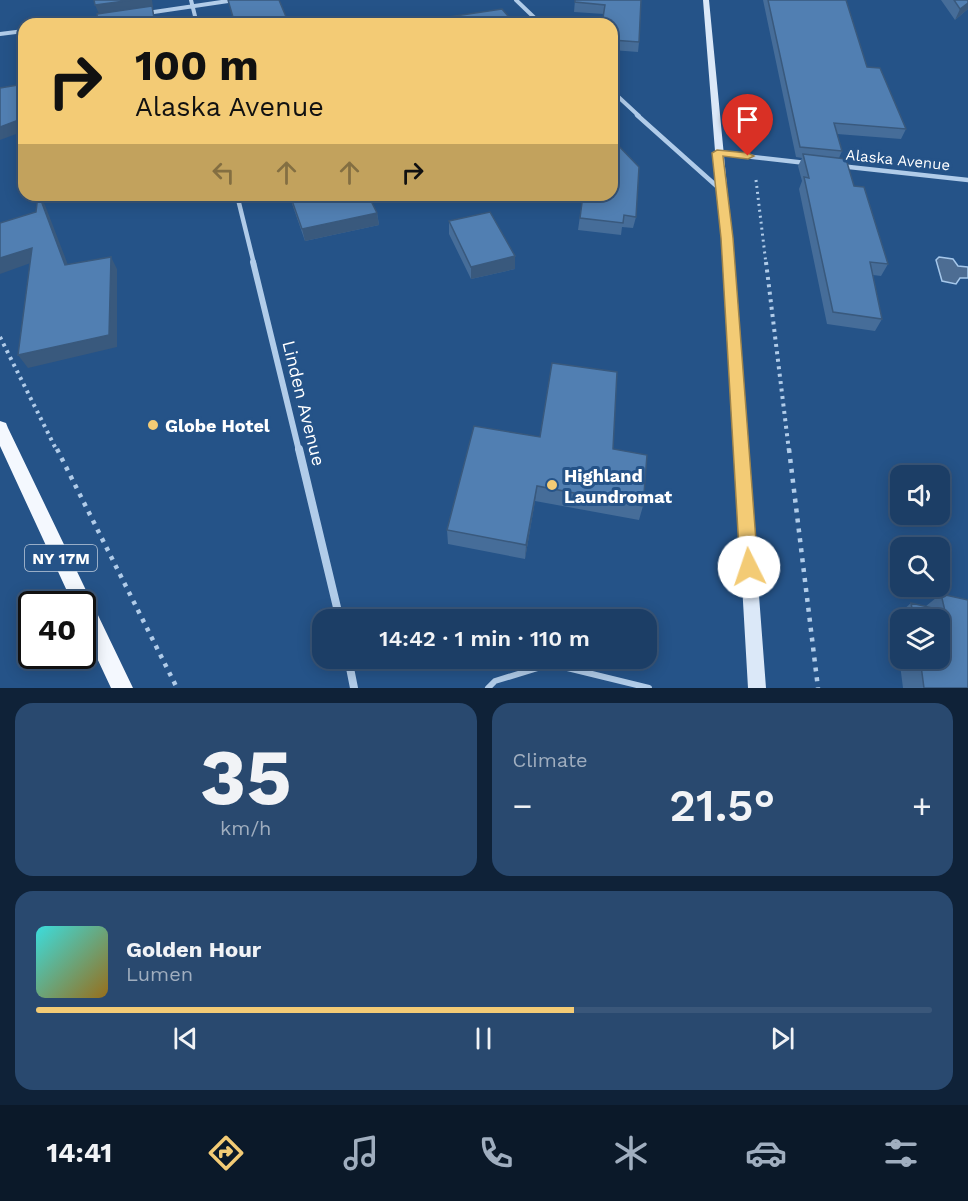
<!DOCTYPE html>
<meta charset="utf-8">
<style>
body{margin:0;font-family:"Work Sans",sans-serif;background:#29496f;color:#f1f3f6;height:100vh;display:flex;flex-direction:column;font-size:22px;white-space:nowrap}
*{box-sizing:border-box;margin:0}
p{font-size:20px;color:#a0aebf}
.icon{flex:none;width:33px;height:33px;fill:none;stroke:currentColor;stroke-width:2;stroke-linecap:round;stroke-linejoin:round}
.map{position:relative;height:688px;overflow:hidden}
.sheet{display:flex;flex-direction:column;gap:15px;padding:15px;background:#0f2238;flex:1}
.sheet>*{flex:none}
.banner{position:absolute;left:18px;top:18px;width:600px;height:183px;border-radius:18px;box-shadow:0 3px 15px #0003,0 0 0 2px #3a577a;background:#f3cb75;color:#111;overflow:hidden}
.controls{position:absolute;left:890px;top:465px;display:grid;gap:12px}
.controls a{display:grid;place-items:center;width:60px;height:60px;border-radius:12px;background:#1c3e66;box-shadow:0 3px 15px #0003,0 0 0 2px #3a577a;font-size:30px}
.speed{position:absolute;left:18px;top:591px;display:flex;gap:12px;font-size:30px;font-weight:700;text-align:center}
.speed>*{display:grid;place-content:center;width:78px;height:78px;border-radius:50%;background:#1c3e66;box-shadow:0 3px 15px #0003,0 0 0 2px #3a577a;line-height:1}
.speed .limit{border:3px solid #111;border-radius:9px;background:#fff;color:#111}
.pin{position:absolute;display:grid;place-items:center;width:51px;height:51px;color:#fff;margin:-62px -26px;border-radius:50% 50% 50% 0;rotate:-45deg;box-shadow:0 0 6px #0007}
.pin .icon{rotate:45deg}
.me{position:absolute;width:66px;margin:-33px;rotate:356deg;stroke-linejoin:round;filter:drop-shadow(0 0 4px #0008)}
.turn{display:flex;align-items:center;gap:21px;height:126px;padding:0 18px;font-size:27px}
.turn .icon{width:78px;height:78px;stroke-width:2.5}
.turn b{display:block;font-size:42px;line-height:51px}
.lanes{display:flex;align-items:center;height:57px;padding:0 18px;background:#0003;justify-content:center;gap:30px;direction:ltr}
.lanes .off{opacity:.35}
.big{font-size:45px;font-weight:600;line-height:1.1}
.sheet .card{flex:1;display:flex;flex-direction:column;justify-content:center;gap:9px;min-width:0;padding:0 21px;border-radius:18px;background:#29496f}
.sheet .dial{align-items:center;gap:0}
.dial b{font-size:78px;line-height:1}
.song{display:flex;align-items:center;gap:18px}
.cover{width:72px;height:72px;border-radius:9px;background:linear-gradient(135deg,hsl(180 70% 55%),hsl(40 70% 35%))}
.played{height:6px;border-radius:3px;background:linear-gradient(90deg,#f3cb75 60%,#3a577a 60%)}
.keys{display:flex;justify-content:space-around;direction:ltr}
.heat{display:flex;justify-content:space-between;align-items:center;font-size:33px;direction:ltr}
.sheet .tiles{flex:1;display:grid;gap:15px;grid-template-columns:1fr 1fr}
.card:last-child{grid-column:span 2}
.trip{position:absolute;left:312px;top:609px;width:345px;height:60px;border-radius:18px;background:#1c3e66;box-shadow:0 3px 15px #0003,0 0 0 2px #3a577a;font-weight:600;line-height:60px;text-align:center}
.tabs{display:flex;height:96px;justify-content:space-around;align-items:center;background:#0b1929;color:#a0aebf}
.tabs .icon{width:42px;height:42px}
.tabs .active{color:#f3cb75}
.tabs b{font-size:27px;color:#f1f3f6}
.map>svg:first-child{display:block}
.water{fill:#4d6d93;stroke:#a5c7ea;stroke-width:1.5}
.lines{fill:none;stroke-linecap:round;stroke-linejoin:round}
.path-far2{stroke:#b1cce9;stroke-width:3;stroke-dasharray:2 4;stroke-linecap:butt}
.path-far1{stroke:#b1cce9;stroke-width:4;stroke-dasharray:3 4.5;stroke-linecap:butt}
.path{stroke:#b1cce9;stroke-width:4.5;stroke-dasharray:4 6;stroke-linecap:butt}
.lane{stroke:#b1cce9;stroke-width:6}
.street-far3{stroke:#b1cce9;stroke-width:4}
.street-far2{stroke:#b1cce9;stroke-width:4.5}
.street-far1{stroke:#b1cce9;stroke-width:6}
.street{stroke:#b1cce9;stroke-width:8}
.secondary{fill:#dbe8f8;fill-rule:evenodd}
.primary{fill:#f4f8fe;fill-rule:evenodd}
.wall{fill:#466d99;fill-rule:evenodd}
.shaded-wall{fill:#39597d}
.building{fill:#517fb2;stroke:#39597d;stroke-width:1.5}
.route{fill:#f3cb75;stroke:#9e844c;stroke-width:1.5}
.poi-dot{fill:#f3cb75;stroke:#255388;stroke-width:2}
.labels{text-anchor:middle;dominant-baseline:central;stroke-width:6;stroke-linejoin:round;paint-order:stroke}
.far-street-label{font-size:15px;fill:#fff;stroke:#255388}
.shield{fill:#255388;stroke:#becbdb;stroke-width:1.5}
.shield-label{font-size:16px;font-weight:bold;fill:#fff}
.street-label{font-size:18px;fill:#fff;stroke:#255388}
.poi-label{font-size:18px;font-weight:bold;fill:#fff;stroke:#255388;text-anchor:start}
</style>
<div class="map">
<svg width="968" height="688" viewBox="0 0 968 688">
<rect width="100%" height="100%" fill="#255388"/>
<path class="water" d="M939,257L953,259L958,266L968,267V278H960L956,284L942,281L936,260Z"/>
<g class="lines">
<path class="path-far2" d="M756,180L766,264"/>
<path class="path-far1" d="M766,262L789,451
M0,337L57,451"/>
<path class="path" d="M57,449L177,688
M789,449L818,688"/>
<path class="lane" d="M488,688L495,681L551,664L649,688"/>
<path class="street-far3" d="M191,0L197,24
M516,0L541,24
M147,13L235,0
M73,24L105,20
M0,34L24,31
M612,91L639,116"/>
<path class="street-far2" d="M637,115L721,190
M718,153L806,163
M840,166L968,180
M237,195L254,264"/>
<path class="street-far1" d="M253,262L299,451"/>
<path class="street" d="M299,449L340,620
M348,658L354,688"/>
<path class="secondary" d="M703,0H709L732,239L766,688H748L722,239Z"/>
<path class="primary" d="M0,421L6,423L8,428L133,688H111L82,626V604H73L0,446Z"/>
</g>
<path class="wall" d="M575,0H641L639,42L638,52L612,50V24L604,14L574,12Z
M763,0H846L867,67L906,129L901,139L837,134L842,151L839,158L854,186L888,264L881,276L873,275L882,319L875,331L827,324L799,189L802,181L798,166L802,158L796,157Z
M941,0H968V9L955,20Z
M289,195H368L377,213L379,225L305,241Z
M583,195L636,217L633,228L622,227L621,235L578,230Z
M449,221L515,269L471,279L449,234Z
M613,449L643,506L639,520L535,501L525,559L448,544L447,530Z
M941,594L968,688H903L894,618L911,603L926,606ZM900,620H939V658H900Z"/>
<path class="shaded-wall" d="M132,0H152L153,8H152L157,24L100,16L95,5Z
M968,3V9L955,20L960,9Z
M24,118V131L0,140V127Z
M39,195L45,205L73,278L65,265Z
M377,213L379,225L305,241L302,229Z
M32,248L39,260L0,274V258Z
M515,256V269L471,279V267Z
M111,257L117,269V347L28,368L18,355Z
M537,486L535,501L525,559L526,545Z"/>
<path class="building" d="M94,0H132L95,5Z
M228,0H279L289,24H235Z
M575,0H641L639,42L612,40V24H602L605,5L575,2Z
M768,0H846L867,67L880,68L906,129L834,123L842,151L800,147Z
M954,0H968V3L960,9Z
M152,6L155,24H98L97,14Z
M502,9L515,24H430L429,23L437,21L435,19Z
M24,84V118L0,127V88Z
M612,139L639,167L636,217L624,215L623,223L580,218L583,195H612Z
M803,154L846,159L854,186L864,187L888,264L870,262L882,319L833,312L804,177L809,178Z
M38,195H39L65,265L111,257L109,335L18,355L32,248L0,258V223L36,212Z
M290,195H368L377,213L302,229Z
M490,212L515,256L471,267L449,221Z
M552,363L617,372L613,449L647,455L643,506L537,486L526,545L447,530L474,426L540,437Z
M941,594L968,600V688H924L920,658H939V620H914L911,603L945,611Z"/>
<path class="route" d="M717,150L748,153L754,156L748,159L723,156L733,238L758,567L755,573L749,575L743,573L740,567L721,238L712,153Z"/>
<g class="poi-dot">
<circle cx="153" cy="425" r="6"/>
<circle cx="552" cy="485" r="6"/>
</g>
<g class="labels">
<g class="far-street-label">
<text transform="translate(898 160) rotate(6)">Alaska Avenue</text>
</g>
<rect class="shield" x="25" y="545" width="72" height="26" rx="4.5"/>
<g class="shield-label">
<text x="61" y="558">NY 17M</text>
</g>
<g class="street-label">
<text transform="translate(304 403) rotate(76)">Linden Avenue</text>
</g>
<g class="poi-label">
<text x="165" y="425">Globe Hotel</text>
<text x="564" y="475">Highland<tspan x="564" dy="21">Laundromat</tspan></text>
</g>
</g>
</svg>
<div class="controls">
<a><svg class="icon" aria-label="sound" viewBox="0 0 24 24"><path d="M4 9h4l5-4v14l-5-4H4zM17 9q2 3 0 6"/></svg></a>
<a><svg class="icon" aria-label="search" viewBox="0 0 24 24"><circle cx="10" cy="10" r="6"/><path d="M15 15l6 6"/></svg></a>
<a><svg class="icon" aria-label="layers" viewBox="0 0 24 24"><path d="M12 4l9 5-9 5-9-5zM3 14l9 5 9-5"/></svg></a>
</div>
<div class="speed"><div class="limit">40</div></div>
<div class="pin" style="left:748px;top:156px;background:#d93025"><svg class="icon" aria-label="arrive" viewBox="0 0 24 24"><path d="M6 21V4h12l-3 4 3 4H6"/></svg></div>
<svg class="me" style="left:749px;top:567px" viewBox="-20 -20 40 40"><circle r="19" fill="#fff"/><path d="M0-13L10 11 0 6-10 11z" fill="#f3cb75"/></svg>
<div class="trip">14:42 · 1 min · 110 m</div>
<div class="banner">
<div class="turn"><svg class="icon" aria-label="right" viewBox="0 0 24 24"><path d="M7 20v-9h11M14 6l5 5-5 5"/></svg><div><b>100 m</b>Alaska Avenue</div></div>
<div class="lanes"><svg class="icon off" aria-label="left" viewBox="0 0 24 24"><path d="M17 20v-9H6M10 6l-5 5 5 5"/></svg><svg class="icon off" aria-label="ahead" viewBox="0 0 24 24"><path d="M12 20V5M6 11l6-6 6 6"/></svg><svg class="icon off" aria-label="ahead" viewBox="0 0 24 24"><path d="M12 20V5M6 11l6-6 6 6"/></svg><svg class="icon" aria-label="right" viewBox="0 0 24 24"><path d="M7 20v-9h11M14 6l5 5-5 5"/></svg></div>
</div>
</div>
<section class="sheet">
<div class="tiles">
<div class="card dial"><b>35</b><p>km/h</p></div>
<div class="card"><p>Climate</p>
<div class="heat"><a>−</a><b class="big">21.5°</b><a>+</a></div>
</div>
<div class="card">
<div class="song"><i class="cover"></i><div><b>Golden Hour</b><p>Lumen</p></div></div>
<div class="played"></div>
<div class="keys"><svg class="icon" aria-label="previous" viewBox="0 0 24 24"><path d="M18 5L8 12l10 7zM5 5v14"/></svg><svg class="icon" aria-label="pause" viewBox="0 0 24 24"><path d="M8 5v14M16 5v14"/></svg><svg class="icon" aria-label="next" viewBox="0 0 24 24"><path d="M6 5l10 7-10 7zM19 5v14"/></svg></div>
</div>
</div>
</section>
<nav class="tabs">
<b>14:41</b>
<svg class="icon active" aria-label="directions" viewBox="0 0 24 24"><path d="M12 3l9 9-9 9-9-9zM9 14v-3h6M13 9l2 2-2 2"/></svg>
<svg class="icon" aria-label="music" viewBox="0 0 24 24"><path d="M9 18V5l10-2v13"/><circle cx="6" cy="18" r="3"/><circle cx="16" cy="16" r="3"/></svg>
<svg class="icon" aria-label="phone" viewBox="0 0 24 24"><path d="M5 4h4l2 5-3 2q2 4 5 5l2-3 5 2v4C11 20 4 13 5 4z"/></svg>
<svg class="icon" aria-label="climate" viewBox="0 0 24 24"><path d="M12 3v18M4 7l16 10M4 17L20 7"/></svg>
<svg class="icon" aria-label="car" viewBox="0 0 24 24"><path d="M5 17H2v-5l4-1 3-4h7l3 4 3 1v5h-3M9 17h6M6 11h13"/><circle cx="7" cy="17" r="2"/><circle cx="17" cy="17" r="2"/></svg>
<svg class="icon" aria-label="filters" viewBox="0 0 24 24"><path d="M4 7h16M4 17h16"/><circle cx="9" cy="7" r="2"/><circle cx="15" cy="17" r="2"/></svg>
</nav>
